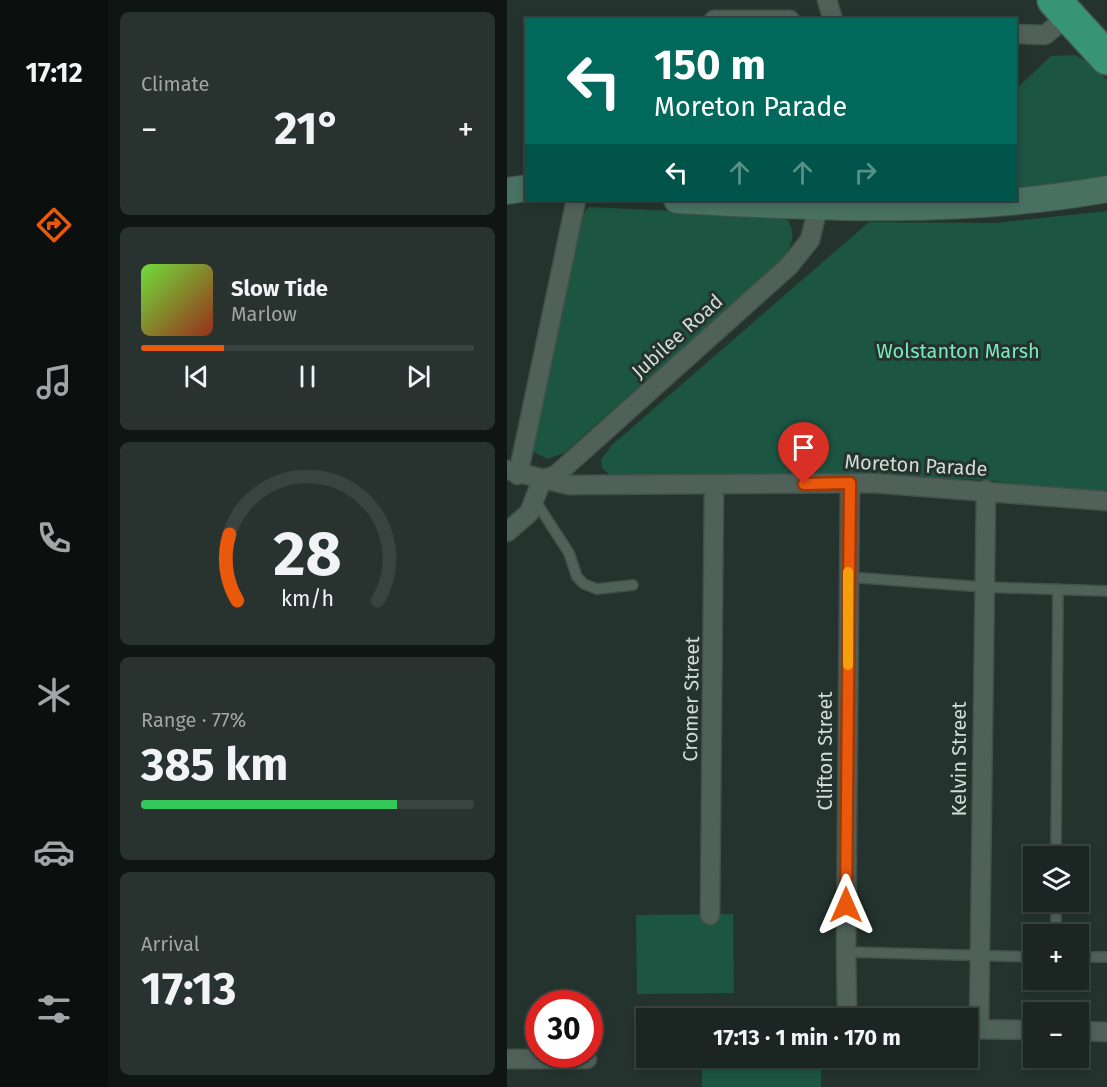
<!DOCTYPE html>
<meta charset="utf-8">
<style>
body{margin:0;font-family:"Fira Sans",sans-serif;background:#28322f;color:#f1f3f6;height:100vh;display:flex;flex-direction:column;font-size:22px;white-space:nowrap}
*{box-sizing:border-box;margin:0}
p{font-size:20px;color:#a0a5a5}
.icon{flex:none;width:33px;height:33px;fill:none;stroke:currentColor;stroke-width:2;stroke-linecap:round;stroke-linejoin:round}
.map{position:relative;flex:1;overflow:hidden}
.drawer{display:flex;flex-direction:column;gap:12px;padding:12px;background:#0f1513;width:399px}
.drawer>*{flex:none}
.banner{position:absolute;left:18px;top:18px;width:492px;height:183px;border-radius:0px;box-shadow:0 3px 9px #0003,0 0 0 2px #394340;background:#00695c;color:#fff;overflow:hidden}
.tools{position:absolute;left:516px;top:846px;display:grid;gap:12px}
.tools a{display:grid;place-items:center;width:66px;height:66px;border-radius:0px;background:#1b2622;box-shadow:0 3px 9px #0003,0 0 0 2px #394340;font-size:30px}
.speed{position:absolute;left:18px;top:990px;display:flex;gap:12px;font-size:30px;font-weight:700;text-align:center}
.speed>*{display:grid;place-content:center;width:78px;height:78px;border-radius:50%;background:#1b2622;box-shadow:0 3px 9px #0003,0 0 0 2px #394340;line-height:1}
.speed .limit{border:9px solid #d22;background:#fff;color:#111}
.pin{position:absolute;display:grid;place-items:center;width:51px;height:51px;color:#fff;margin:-62px -26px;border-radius:50% 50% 50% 0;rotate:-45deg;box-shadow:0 0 6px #0007}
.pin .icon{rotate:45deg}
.me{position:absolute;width:66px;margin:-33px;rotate:0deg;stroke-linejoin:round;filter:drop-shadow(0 0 4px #0008)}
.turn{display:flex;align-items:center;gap:21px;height:126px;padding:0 30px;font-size:27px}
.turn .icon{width:78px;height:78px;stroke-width:2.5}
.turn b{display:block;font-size:42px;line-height:51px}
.lanes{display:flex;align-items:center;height:57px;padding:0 30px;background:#0003;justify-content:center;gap:30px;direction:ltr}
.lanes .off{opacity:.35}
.big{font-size:45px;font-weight:700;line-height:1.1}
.drawer .card{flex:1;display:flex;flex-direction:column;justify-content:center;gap:9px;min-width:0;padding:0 21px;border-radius:9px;background:#28322f}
.drawer .dial{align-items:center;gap:0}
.dial svg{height:156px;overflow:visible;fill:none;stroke:#394340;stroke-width:7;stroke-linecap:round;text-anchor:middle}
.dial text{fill:#f1f3f6;stroke:none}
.song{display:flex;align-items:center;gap:18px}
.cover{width:72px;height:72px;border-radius:9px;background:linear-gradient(135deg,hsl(100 70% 55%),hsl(10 70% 35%))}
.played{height:6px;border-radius:3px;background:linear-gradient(90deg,#ea580c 25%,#394340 25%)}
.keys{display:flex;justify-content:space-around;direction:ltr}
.heat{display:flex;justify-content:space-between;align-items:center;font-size:33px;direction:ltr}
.charge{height:9px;border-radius:4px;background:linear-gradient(90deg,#34c759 77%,#394340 0)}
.trip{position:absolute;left:129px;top:1008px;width:342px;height:60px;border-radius:0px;background:#1b2622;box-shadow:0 3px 9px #0003,0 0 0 2px #394340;font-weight:700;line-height:60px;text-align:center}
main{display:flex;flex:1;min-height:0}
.menu{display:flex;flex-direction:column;width:108px;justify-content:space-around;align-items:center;background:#0b0f0e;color:#a0a5a5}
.menu .icon{width:42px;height:42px}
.menu .on{color:#ea580c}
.menu b{font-size:27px;color:#f1f3f6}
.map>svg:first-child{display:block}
.green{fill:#1c5542}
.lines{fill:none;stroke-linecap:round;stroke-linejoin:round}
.lane-casing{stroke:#43514b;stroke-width:12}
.street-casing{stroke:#43514b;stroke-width:21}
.secondary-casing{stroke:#43514b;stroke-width:28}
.highway-casing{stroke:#43514b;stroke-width:36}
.lane{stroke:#50615a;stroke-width:9}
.street{stroke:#50615a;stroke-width:18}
.secondary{stroke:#487162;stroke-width:26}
.highway{stroke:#379575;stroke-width:33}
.route-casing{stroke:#983908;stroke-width:15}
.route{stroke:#ea580c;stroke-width:10}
.slow{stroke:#f59e0b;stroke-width:10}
.labels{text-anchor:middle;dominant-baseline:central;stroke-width:6;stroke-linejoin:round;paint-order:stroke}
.street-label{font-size:20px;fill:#d2dbd7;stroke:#24332d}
.park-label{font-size:20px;fill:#7be8bf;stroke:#24332d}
</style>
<main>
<nav class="menu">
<b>17:12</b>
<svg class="icon on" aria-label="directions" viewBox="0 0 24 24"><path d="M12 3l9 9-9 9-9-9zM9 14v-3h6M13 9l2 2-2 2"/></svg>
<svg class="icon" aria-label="music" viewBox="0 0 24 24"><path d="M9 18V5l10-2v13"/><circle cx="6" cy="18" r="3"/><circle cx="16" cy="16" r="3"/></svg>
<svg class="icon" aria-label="phone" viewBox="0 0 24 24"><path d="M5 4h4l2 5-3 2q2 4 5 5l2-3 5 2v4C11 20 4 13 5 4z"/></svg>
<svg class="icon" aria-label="climate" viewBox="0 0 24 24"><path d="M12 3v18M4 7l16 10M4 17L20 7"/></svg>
<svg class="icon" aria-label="car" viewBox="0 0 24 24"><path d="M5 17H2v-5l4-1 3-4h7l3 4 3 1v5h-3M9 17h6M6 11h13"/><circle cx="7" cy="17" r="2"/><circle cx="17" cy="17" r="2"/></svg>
<svg class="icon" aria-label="filters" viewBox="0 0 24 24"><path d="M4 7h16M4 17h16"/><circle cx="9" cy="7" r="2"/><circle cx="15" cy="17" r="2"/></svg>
</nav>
<section class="drawer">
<div class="card"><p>Climate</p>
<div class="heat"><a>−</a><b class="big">21°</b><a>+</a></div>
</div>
<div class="card">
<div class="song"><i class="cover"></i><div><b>Slow Tide</b><p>Marlow</p></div></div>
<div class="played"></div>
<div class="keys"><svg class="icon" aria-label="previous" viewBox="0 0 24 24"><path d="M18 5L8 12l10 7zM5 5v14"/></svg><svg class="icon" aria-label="pause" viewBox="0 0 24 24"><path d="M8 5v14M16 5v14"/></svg><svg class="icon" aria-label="next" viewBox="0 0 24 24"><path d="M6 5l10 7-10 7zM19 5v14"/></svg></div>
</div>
<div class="card dial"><svg viewBox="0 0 100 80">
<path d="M14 69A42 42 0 1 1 86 69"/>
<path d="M14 69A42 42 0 0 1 10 35" stroke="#ea580c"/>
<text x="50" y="56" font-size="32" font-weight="700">28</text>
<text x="50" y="72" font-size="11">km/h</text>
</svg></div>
<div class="card"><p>Range · 77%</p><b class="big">385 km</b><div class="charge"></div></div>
<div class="card"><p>Arrival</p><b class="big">17:13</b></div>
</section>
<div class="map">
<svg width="600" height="1087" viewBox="0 0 600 1087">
<rect width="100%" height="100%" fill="#24332d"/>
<path class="green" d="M568,55L586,65L600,80V178L537,186L509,187V89L544,56Z
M82,207L277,216C290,230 286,242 278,257L57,453L40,459L25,451L72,219Z
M600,211V496L478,480L295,473L113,476L102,474L95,468L94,460L105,445L362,222L489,223Z
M226,914L227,993L130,994L129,915Z
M315,1010V1018H196V1012Z
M195,1058H314V1087H195Z"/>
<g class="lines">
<defs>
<path id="lane" d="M27,499L62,553L70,577L77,584L90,589L126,585
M341,577L476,587L600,591
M549,856L551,589
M549,934V902
M339,952L526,957
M572,957H600"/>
<path id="street" d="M320,0L326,20
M207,20H283
M508,34L538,35L561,16
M0,470L62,485L365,483L600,501
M11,475L69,200
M35,480L49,475L282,266L303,240L311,207
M343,483L339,952L340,1009L343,1018
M0,532L22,513L35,480
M203,915L207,484
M462,1029L526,1030
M472,1029L479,490
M572,1031L600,1032
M0,1059H80"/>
<path id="secondary" d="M0,191L20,188
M170,200C316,208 455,215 600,189"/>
<path id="highway" d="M547,0L600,58"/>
</defs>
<use href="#lane" class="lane-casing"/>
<use href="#street" class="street-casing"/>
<use href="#secondary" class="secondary-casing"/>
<use href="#highway" class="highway-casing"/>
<use href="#lane" class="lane"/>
<use href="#street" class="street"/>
<use href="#secondary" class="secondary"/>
<use href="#highway" class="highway"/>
</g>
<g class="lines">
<defs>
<path id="route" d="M297,484L343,483L339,905"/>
</defs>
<use href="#route" class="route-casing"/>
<use href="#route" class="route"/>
<path class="slow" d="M341,665V572"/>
</g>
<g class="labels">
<g class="street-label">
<text transform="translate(170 336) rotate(-42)">Jubilee Road</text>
<text transform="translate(409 465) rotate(3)">Moreton Parade</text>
<text transform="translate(184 699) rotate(-89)">Cromer Street</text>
<text transform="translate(318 751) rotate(-90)">Clifton Street</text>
<text transform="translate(452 759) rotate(-90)">Kelvin Street</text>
</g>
<g class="park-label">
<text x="451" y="351">Wolstanton Marsh</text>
</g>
</g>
</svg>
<div class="tools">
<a><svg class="icon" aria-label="layers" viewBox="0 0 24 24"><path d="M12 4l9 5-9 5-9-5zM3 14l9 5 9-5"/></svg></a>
<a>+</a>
<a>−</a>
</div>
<div class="speed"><div class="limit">30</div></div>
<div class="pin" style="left:297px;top:484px;background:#d93025"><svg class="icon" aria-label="arrive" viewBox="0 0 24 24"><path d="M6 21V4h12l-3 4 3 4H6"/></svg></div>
<svg class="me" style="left:339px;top:905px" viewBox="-20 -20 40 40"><path d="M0-17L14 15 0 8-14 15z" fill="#ea580c" stroke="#fff" stroke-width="4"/></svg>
<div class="trip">17:13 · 1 min · 170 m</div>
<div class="banner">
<div class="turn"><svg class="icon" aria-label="left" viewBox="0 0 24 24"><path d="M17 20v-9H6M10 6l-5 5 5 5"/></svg><div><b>150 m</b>Moreton Parade</div></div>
<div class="lanes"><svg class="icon" aria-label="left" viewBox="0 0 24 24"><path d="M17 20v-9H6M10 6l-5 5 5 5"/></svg><svg class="icon off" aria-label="ahead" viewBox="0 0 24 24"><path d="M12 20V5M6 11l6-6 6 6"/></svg><svg class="icon off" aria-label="ahead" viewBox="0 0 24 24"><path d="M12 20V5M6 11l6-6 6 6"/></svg><svg class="icon off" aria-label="right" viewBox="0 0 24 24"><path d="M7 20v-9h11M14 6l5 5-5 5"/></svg></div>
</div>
</div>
</main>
